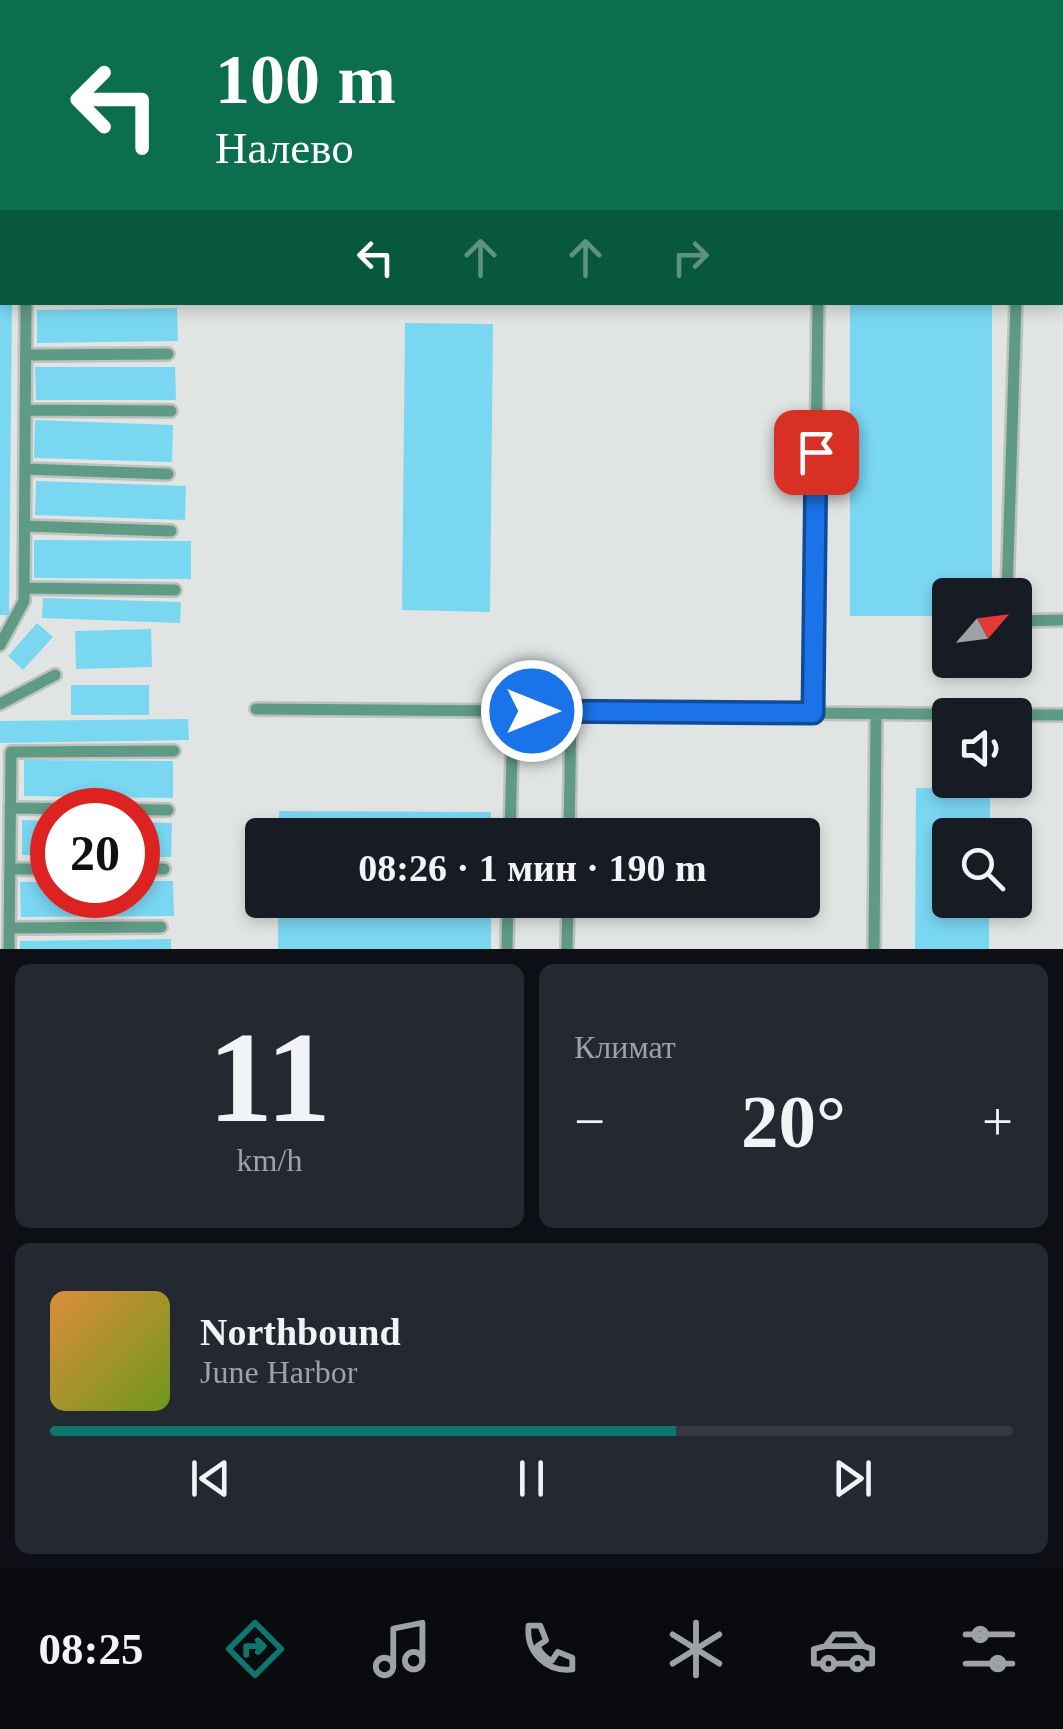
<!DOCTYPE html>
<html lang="ru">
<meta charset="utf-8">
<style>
body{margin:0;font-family:"Times New Roman",serif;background:#242831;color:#f1f3f6;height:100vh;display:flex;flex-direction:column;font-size:38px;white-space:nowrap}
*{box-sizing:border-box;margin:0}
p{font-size:32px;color:#9ea1a6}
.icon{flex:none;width:55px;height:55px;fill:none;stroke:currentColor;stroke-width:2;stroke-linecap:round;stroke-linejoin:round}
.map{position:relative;height:949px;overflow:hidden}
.drawer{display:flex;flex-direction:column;gap:15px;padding:15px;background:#0d0f14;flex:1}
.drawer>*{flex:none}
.guide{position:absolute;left:0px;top:0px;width:1065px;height:305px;box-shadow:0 5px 15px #0003;background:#0b6e4f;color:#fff;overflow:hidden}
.needle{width:65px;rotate:62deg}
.controls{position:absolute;left:932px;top:578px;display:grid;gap:20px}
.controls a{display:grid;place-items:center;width:100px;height:100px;border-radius:10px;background:#171b24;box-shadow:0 5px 15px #0003;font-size:50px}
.speed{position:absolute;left:30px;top:788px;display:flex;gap:20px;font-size:50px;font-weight:700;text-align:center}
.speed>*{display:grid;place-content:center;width:130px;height:130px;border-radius:50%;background:#171b24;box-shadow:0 5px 15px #0003;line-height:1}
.speed .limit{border:15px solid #d22;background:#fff;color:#111}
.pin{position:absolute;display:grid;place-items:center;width:85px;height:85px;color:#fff;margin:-42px;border-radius:20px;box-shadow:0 5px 15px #0006}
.me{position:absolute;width:110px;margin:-55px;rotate:90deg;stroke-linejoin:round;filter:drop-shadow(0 0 8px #0008)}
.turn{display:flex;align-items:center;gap:35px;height:210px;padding:0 50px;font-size:45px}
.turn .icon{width:130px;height:130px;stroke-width:2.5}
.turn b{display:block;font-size:70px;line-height:85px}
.lanes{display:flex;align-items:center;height:95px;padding:0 50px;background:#0003;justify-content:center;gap:50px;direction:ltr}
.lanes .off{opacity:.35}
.big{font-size:75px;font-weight:700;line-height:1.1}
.drawer .widget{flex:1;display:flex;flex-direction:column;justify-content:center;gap:15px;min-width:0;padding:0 35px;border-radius:15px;background:#242831}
.drawer .dial{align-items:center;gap:0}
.dial b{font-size:130px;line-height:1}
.song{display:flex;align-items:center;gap:30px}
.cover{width:120px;height:120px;border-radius:15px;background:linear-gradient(135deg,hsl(30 70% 55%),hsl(80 70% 35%))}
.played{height:10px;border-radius:5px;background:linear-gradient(90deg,#0f766e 65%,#363941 65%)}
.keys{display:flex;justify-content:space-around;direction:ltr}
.heat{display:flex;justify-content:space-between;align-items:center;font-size:55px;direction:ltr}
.drawer .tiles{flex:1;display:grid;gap:15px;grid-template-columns:1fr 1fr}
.widget:last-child{grid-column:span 2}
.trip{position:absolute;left:245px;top:818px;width:575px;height:100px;border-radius:10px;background:#171b24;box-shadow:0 5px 15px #0003;font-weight:700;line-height:100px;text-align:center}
.tab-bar{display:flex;height:160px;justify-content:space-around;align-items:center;background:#090b0e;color:#9ea1a6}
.tab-bar .icon{width:70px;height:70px}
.tab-bar .on{color:#0f766e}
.tab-bar b{font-size:45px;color:#f1f3f6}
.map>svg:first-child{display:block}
.building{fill:#7ad7f2}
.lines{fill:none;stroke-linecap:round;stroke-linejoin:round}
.lane-casing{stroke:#bdc2c1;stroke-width:16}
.lane{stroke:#5f9a85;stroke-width:11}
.route-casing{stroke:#114b97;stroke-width:25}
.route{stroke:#1a73e8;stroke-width:18}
</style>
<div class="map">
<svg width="1063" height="949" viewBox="0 0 1063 949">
<rect width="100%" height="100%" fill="#e0e5e4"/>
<path class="building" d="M0,302H12L9,615H0Z
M850,302H992V595H950V616H850Z
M177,308L178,341L37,343V310Z
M405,323L493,324L490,612L402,610Z
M35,367H175L176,400H36Z
M35,420L173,425L172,462L34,458Z
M36,481L186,486L185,520L35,515Z
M34,540L191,541V579L34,578Z
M43,598L181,602L180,623L42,618Z
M37,623L53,637L23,670L8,656Z
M151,629L152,667L76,669L75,631Z
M71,685H149V715H71Z
M188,719L189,740L0,743V721Z
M24,760L173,761V798L24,796Z
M916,788L990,789V835H950V900H989V949H915Z
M279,811L491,812V835H279Z
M22,820L52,821V855H22Z
M138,822L172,823L171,857H138Z
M138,881H173L174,916L21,917L20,882H52V895H138Z
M278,900H491V949H278Z
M171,939V949H20V941Z"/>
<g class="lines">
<defs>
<path id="lane" d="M29,2V0
M577,2V0
M822,2V0
M1062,262L1063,263
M26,355L168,354
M25,410L171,411
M25,469L168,474
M25,526L171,531
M24,588L175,590
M1007,595L1016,302
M1015,621L1063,620
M0,645L24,601L26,302
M0,704L55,675
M256,709L1063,715
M813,713L818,302
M10,808L168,810
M510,835L512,754L571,711
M569,835L571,711
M10,869H52
M138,869H164
M9,928L161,927
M9,949L11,752L174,751
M507,949L508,900
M567,949L568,900
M874,949L876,714"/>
</defs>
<use href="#lane" class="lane-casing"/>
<use href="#lane" class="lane"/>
</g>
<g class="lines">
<defs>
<path id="route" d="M532,711L813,713L816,452"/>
</defs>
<use href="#route" class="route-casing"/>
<use href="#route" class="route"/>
</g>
</svg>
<div class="controls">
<a><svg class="needle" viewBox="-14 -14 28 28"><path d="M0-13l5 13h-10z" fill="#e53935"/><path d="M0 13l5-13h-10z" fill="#9ea1a6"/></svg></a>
<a><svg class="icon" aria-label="sound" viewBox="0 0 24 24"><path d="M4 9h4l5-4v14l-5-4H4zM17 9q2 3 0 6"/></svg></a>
<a><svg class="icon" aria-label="search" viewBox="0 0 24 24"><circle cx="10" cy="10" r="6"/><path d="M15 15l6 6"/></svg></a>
</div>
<div class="speed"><div class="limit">20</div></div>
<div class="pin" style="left:816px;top:452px;background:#d93025"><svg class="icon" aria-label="arrive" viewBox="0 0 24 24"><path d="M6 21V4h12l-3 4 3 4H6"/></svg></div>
<svg class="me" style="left:532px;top:711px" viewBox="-20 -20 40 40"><circle r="17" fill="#1a73e8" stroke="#fff" stroke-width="3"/><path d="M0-11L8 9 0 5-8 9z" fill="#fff"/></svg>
<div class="trip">08:26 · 1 мин · 190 m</div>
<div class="guide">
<div class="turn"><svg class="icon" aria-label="left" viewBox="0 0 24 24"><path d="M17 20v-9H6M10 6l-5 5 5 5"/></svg><div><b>100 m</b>Налево</div></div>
<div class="lanes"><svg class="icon" aria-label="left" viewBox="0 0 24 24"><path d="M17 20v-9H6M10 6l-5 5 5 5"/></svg><svg class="icon off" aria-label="ahead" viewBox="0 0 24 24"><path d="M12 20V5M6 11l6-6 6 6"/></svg><svg class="icon off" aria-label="ahead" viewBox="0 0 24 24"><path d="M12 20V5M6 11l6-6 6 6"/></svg><svg class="icon off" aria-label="right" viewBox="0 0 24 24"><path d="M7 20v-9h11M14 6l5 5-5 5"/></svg></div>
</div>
</div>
<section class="drawer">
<div class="tiles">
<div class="widget dial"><b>11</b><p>km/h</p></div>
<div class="widget"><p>Климат</p>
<div class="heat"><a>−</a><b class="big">20°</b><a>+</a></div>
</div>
<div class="widget">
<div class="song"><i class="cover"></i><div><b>Northbound</b><p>June Harbor</p></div></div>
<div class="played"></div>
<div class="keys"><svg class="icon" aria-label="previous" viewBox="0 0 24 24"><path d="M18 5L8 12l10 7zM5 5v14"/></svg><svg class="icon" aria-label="pause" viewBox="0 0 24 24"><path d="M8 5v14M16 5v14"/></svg><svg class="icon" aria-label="next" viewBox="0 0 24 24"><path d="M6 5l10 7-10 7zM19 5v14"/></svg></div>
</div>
</div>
</section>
<nav class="tab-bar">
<b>08:25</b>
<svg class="icon on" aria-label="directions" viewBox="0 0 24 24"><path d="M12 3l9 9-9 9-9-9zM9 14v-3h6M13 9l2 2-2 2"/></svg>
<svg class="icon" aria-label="music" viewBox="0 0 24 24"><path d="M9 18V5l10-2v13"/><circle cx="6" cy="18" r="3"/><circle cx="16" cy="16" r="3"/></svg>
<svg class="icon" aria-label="phone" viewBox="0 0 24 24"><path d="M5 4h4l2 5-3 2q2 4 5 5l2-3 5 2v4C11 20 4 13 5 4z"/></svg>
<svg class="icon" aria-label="climate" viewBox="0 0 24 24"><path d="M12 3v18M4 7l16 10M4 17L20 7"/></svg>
<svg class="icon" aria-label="car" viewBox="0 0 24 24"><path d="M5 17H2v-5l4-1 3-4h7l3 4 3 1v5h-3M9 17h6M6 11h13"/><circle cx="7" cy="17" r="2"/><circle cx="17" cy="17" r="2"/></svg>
<svg class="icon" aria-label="filters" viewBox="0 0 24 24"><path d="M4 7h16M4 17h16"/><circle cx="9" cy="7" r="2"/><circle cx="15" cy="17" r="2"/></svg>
</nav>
